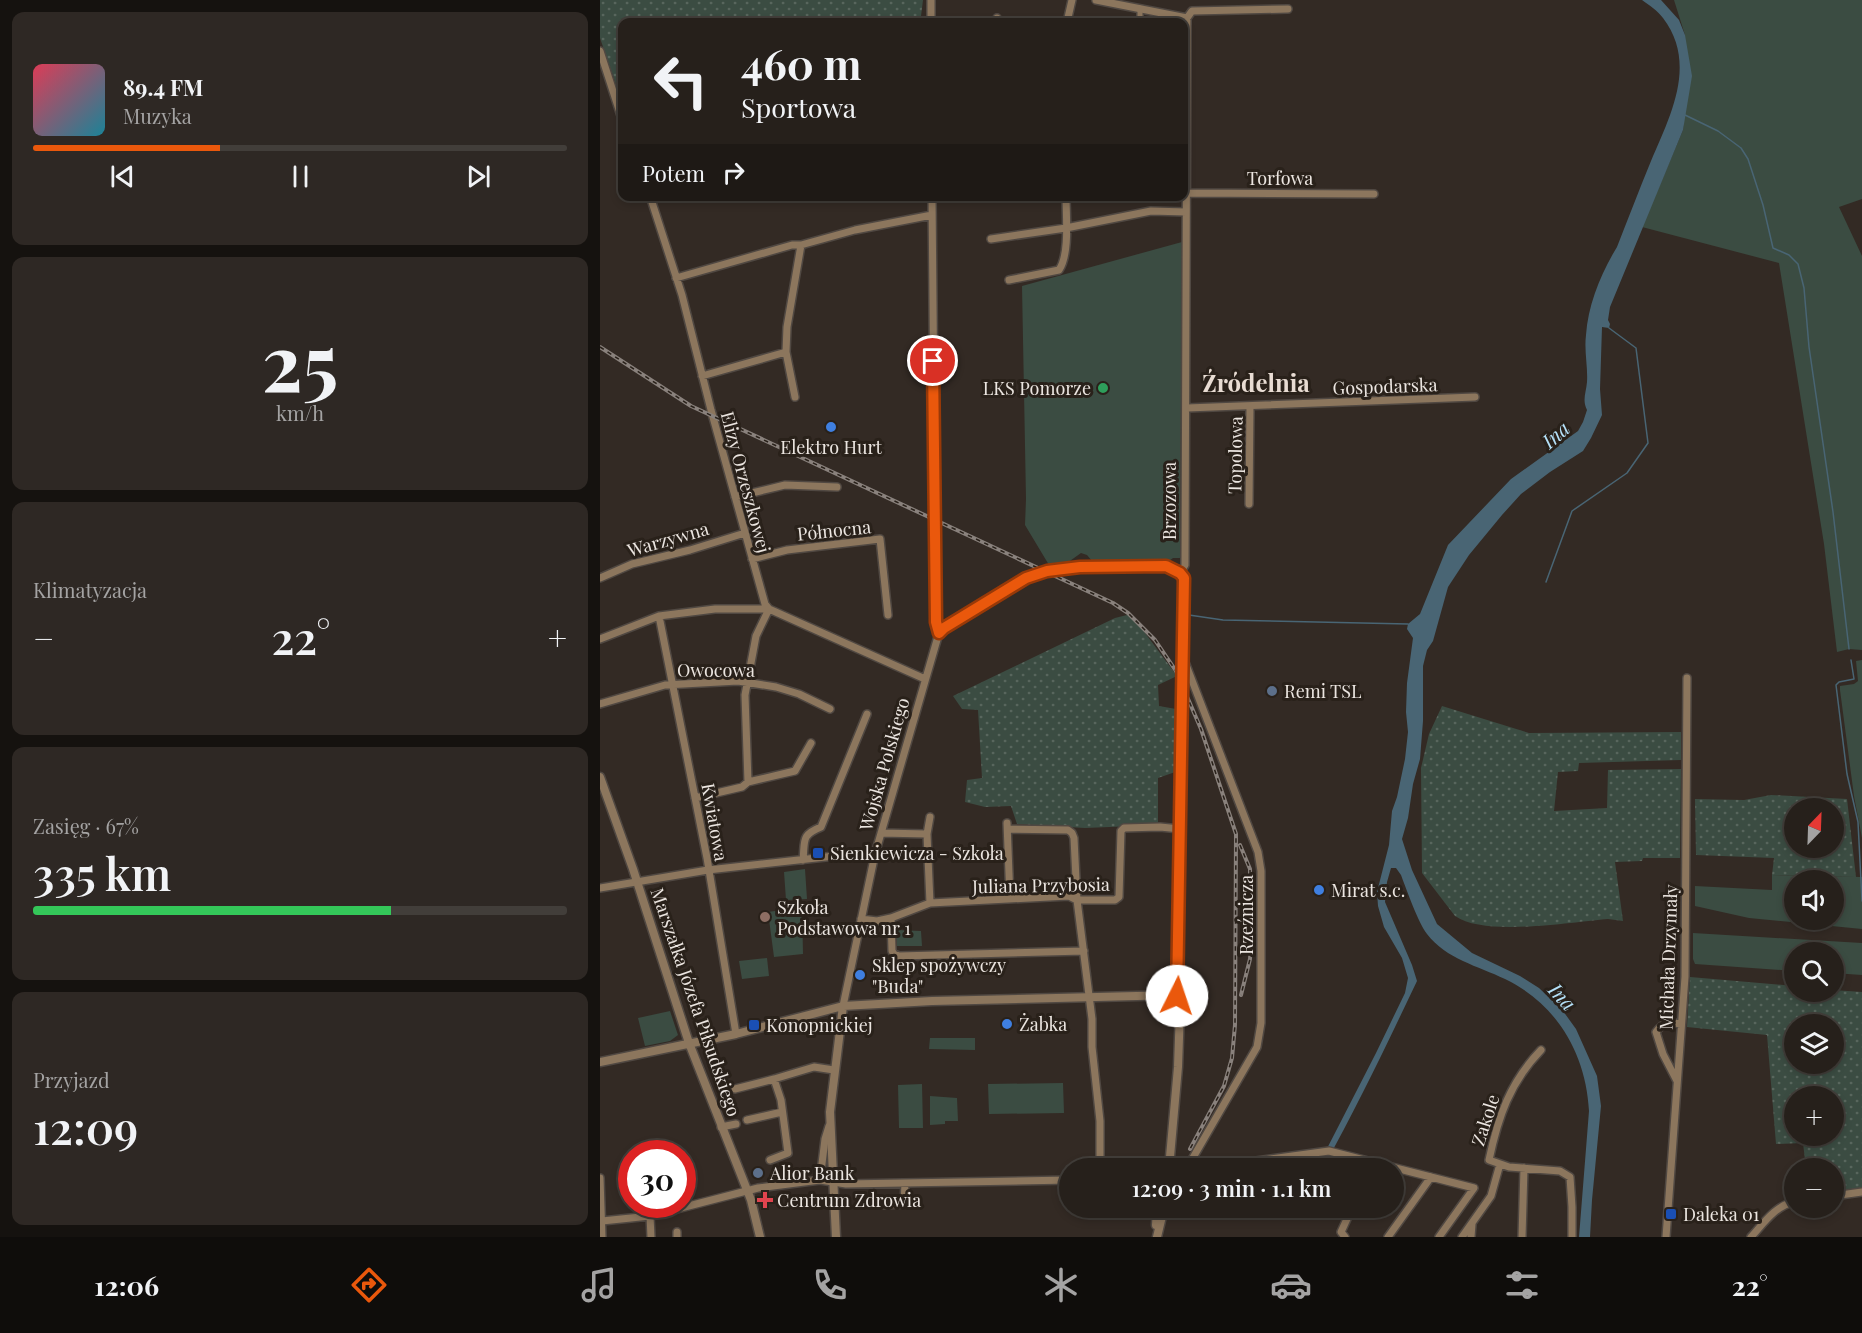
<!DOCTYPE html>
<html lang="pl">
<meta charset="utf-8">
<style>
body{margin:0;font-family:"Playfair Display",serif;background:#2e2824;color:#f1f3f6;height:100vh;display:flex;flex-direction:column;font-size:22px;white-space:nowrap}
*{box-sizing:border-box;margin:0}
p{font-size:20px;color:#a4a3a3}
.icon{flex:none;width:33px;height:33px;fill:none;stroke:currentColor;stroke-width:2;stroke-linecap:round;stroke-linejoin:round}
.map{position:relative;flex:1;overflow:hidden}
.panel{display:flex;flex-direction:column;gap:12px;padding:12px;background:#15120f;width:600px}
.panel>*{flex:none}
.hud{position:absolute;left:18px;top:18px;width:570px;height:183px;border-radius:12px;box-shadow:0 3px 9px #0003,0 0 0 2px #423e3a;background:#26201b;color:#f1f3f6;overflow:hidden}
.needle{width:39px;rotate:23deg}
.buttons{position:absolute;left:1184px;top:798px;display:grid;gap:12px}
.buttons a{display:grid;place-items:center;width:60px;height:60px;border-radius:50%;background:#26201b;box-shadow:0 3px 9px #0003,0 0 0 2px #423e3a;font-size:30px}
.speed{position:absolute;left:18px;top:1140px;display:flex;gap:12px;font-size:30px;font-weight:700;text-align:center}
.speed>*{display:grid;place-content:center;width:78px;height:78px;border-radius:50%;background:#26201b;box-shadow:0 3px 9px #0003,0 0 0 2px #423e3a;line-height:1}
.speed .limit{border:9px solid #d22;background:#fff;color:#111}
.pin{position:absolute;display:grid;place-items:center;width:51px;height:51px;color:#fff;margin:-26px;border:3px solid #fff;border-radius:50%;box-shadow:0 2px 6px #0007}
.me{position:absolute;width:66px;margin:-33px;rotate:4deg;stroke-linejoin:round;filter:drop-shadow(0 0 4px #0008)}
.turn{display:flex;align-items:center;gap:21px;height:126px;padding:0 24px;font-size:27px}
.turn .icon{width:78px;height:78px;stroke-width:2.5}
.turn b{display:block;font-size:42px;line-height:51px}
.then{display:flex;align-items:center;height:57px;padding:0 24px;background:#0003;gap:12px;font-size:22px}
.big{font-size:45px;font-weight:600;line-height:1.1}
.panel .widget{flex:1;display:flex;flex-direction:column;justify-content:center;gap:9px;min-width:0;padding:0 21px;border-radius:12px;background:#2e2824}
.panel .dial{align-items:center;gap:0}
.dial b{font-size:78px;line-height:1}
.song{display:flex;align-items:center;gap:18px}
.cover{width:72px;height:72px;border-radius:9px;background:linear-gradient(135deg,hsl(350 70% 55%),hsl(190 70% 35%))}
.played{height:6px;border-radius:3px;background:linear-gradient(90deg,#ea580c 35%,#423e3a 35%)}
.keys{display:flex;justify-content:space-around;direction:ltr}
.heat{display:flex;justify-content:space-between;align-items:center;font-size:33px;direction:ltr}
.charge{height:9px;border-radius:4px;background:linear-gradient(90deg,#34c759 67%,#423e3a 0)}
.trip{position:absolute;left:459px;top:1158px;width:345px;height:60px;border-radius:30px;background:#26201b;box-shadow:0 3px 9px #0003,0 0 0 2px #423e3a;font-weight:600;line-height:60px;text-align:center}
.dock{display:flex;height:96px;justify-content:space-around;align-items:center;background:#0f0d0b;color:#a4a3a3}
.dock .icon{width:42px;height:42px}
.dock .on{color:#ea580c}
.dock b{font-size:27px;color:#f1f3f6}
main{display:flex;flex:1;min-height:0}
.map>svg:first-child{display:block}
.green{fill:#3b4c42;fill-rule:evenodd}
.garden{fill:url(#garden-dots);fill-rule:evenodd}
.water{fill:#496574}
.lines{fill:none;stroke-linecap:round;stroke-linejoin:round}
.stream{stroke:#496574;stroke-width:1.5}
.pedestrian-casing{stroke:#504842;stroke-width:8}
.minor-casing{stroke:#504842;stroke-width:10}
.tertiary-casing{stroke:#504842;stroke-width:11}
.pedestrian{stroke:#8c765d;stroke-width:5}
.minor{stroke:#8c765d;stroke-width:7}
.tertiary{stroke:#8c765d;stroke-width:8}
.rail-casing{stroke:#89817c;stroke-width:4}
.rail{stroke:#29211a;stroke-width:1.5;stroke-dasharray:4.5;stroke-linecap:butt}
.route-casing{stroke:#983908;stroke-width:15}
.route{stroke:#ea580c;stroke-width:10}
.leisure-dot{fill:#2e9e5b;stroke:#29211a;stroke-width:2}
.shop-dot{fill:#3f7fe0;stroke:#29211a;stroke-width:2}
.service-dot{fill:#5c6f8a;stroke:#29211a;stroke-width:2}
.transit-dot{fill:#1a4fb4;stroke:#29211a;stroke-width:2}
.education-dot{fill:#8d6e63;stroke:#29211a;stroke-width:2}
.health-dot{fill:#e0444e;stroke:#29211a;stroke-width:2}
.labels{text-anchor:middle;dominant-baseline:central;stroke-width:6;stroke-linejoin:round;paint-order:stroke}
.street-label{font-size:18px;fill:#ebe5e0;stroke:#29211a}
.poi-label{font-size:18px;fill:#ebe5e0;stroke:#29211a;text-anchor:start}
.water-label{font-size:20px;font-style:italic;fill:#b5e1f9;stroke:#29211a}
.district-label{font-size:24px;font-weight:bold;fill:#e8dcd3;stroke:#29211a}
</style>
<main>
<section class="panel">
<div class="widget">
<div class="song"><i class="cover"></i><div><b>89.4 FM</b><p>Muzyka</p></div></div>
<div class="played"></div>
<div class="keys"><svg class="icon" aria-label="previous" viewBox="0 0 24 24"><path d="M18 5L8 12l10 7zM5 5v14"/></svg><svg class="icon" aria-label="pause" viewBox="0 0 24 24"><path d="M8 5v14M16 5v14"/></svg><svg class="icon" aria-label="next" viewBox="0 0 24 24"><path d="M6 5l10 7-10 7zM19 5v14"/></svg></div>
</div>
<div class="widget dial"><b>25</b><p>km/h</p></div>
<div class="widget"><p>Klimatyzacja</p>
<div class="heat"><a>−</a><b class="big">22°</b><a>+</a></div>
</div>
<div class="widget"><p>Zasięg · 67%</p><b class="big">335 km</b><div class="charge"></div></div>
<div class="widget"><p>Przyjazd</p><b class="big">12:09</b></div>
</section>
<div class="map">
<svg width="1262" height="1237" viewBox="0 0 1262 1237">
<defs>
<pattern id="garden-dots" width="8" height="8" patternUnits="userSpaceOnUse" patternTransform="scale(1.5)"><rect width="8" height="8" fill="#3b4c42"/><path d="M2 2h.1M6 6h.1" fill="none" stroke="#58665d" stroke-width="1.8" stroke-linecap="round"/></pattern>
</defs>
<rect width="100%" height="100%" fill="#332a24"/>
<path class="green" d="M1074,0H1262V199L1239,207L1262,256V650L1249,649L1237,652L1224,544L1179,263L1042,227L1083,130L1085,110V35Z
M582,242L580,558H573L569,561H492L487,555L481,553L467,563L449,565L425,525L426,499L422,286Z
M1262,660V838L1254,796L1240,690V686L1254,684L1258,681L1256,661Z
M205,869L207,899L186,900L184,872Z
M1172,875L1262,877V929L1149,918L1095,906V886L1172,890ZM1194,880H1233V920H1194Z
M202,907L203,954L174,957L168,912Z
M296,930L321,931L322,946H297Z
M1093,933L1262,943V975L1233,973V952H1194V971L1095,964L1093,959Z
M167,958L169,976L142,979L139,961Z
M70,1011L78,1035L70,1041L45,1046L38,1018Z
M330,1038H375V1050L329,1049Z
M463,1083L464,1113L389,1114L388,1084Z
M322,1084L323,1128H299L298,1085Z
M330,1096L357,1098L358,1121H345V1124L330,1125Z"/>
<path class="garden" d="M0,0H323L321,16L295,22H22V102L0,38Z
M531,614L577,676L558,685L559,706L576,709L578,771L558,778V825L485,828L417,824L411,806L385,807L365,802L367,780L382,778L378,710L362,709L353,696L515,618Z
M842,706L929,733L1081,732V760L979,763L978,771L958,772L954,811L1007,808L1008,770L1081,769L1080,858H1043L1042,861L1015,862L1023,921L1008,919C970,922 885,937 855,916L822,873L821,768L829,734Z
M1171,795L1247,799L1256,877L1172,875L1174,858L1096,855L1095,799L1144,800ZM1233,808V848H1194V808Z
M1090,977L1194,986V992H1233V990L1262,992V1188L1233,1192V1168H1206L1203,1143L1176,1144L1167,1035L1087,1027ZM1233,1024V1064H1194V1024ZM1233,1096V1136H1194V1096Z"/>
<path class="water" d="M1042,0H1061L1079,20L1085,35L1092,76L1083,130L1010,307L1008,320L1010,324L1009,328L1002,327L1000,389L1002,415L991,438L983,451L950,472L921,494L902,515L869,555L848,587L833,641L827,650L823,666V721L820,759L813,784L808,818L802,839L812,870L837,924L872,953L920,976L939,988L963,1011L976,1029L997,1076L1001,1106L992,1200L990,1237H979L989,1111C986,1054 957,1004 905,979C878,966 846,959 827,934C818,922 807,891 801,875L796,868H791L787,882L785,902L812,965L817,981C787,1044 757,1107 723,1168H717L776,1053L805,993L808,978L802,958L784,927L778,906L777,892L789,845L792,811L797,797L805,759L808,732L806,712L807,683L813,638L807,629L808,624L820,614L848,545L911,479L978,431L983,422L987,410C982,400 986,393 987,382C988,367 984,351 986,335C988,305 1001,273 1017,247C1028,219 1039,190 1051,161C1070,116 1098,64 1063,18C1058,11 1049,5 1042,0Z"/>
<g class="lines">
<path class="stream" d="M1085,115L1118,131L1141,148L1148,159L1163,205L1173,248L1189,255L1198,264L1204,288L1209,347L1233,512L1249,649
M946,582L972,511L1027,473L1048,443L1036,348L1009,328
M589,615L623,620L808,624
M1251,660L1254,679L1239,682L1236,685L1247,774L1258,822L1262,901"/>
<defs>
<path id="pedestrian" d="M540,8V22"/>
<path id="minor" d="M496,0L587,18
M331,22V0
M397,22V18
M467,22L472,0
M0,51L22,119
M585,193L774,194
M50,196L82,295L111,410L165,604L169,609L325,679
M391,239L466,228L551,211L586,212
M76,278L192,245H201L255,230L332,215
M409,280L459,270C470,254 466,216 466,196
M102,376L186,352
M195,397L186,352L187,327L201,245
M587,408L875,397
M135,497L185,485L237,487
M649,504L650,407
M152,559L187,550L280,539L288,615
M580,573L585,565L587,18L592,11L688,9
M0,578L32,564L90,550L145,533
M59,616L107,858L136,1034
M339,633L344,628L437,573L466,567L566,566L580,573
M0,639L59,616L115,609H169
M583,657L658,852L661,871V1023L657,1047L587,1168
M0,704L65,685L138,681L176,687L199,694L230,709
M148,782L145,695L156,636L169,609
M95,798L142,787L148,782L195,771L211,743
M330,817L327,834L330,903
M407,823L410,899
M408,829L468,830L472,833L474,838L477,900L492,1019V1047L500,1121V1168
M281,833L327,834
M203,860C205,840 201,835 221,827L267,714
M0,888L108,870L262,853L275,854
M291,918L292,951L294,954L299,956L484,951
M261,919L277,921L291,918L330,903L469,896L477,900H515L519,897L521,831L524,828L560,827L580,829
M577,995L580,714L583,672L584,578L580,573
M243,1006L275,854L339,633L336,622L332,196
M941,1050C910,1082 898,1117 889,1160L909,1167L960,1171L970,1177L972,1207V1237
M174,1079L214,1067L234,1070
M1077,1081L1063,1054L1056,1032C1063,1022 1070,1022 1081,1024
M135,1089L174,1079L181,1100L188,1153L170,1160
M147,1120L182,1112
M121,1127L136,1124
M605,1168L729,1151L874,1188L839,1237
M0,1178L2,1237
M220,1180L225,1139L229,1126
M1233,1196L1262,1192
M282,1205L304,1204L305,1183
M50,1216L51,1237
M2,1221L50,1216L158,1188L220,1180L246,1184L470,1180
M77,1232V1237
M745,1237L741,1232L752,1208
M788,1237L831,1177
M862,1237L891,1196L900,1164
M871,1237L872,1224
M922,1237L924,1168
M1066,1237L1085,977L1087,678
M1151,1237C1163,1224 1176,1205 1194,1202"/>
<path id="tertiary" d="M0,777L33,869L89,1043L151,1200L160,1237
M0,1062L136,1034L243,1006L332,1001L577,995L580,1009L578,1067L569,1168
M556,1225L557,1208
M236,1237L230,1112L243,1006
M557,1237L564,1208"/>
</defs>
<use href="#pedestrian" class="pedestrian-casing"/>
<use href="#minor" class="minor-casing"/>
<use href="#tertiary" class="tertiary-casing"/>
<use href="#pedestrian" class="pedestrian"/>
<use href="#minor" class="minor"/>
<use href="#tertiary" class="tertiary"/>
<defs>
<path id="rail" d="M0,347L91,406L513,603L528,613L555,640L576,671L601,729L636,834L635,1025L632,1058L624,1086L590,1149
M640,845L650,869L651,943L650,959L641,995"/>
</defs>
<use href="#rail" class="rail-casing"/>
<use href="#rail" class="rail"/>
</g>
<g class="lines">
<defs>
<path id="route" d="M333,361L336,622L339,633L344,628L426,578L447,571L480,567L566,566L580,573L584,578L577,996"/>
</defs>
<use href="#route" class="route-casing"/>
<use href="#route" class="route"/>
</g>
<circle class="leisure-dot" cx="503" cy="388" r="6"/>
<g class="shop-dot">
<circle cx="231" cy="427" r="6"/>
<circle cx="719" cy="890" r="6"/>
<circle cx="260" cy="975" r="6"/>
<circle cx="407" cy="1024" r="6"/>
</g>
<g class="service-dot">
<circle cx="672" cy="691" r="6"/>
<circle cx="158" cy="1173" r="6"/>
</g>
<g class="transit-dot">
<rect x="212" y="847" width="12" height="12" rx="3"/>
<rect x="148" y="1019" width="12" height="12" rx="3"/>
<rect x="1065" y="1208" width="12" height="12" rx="3"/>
</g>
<circle class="education-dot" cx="165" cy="917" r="6"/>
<path class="health-dot" d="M162 1191h6v6h6v6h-6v6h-6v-6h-6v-6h6z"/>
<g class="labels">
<g class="street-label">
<text x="680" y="178">Torfowa</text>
<text transform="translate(785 386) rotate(-2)">Gospodarska</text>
<text transform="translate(635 455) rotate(-89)">Topolowa</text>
<text transform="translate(146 482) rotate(75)">Elizy Orzeszkowej</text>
<text transform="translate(569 501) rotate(-90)">Brzozowa</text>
<text transform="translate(234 530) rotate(-6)">Północna</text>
<text transform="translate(68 539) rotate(-16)">Warzywna</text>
<text x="116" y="670">Owocowa</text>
<text transform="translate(284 764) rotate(-74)">Wojska Polskiego</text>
<text transform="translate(115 822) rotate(80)">Kwiatowa</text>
<text transform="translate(441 885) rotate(-1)">Juliana Przybosia</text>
<text transform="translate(646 915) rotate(-90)">Rzeźnicza</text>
<text transform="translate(1068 957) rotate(-88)">Michała Drzymały</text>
<text transform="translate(96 1002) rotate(71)">Marszałka Józefa Piłsudskiego</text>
<text transform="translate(885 1120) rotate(-72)">Zakole</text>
</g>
<g class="poi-label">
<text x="491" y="388" text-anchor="end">LKS Pomorze</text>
<text x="231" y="447" text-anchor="middle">Elektro Hurt</text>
<text x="684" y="691">Remi TSL</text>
<text x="230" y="853">Sienkiewicza - Szkoła</text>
<text x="731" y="890">Mirat s.c.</text>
<text x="177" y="907">Szkoła<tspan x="177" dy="21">Podstawowa nr 1</tspan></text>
<text x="272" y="965">Sklep spożywczy<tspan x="272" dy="21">"Buda"</tspan></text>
<text x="419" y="1024">Żabka</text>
<text x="166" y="1025">Konopnickiej</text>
<text x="170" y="1173">Alior Bank</text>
<text x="177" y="1200">Centrum Zdrowia</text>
<text x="1083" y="1214">Daleka 01</text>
</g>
<g class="water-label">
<text transform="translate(955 434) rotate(-41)">Ina</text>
<text transform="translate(963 996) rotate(47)">Ina</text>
</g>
<g class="district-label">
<text x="656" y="382">Źródelnia</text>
</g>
</g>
</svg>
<div class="buttons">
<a><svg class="needle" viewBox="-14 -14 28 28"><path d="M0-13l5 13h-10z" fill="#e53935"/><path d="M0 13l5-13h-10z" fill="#a4a3a3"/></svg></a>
<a><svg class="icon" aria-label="sound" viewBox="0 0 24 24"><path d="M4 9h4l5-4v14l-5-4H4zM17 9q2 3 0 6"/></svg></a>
<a><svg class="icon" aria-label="search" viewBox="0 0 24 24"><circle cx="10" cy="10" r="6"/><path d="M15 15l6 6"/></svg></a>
<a><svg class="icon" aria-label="layers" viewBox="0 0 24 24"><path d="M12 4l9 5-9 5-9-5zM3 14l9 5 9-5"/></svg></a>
<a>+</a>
<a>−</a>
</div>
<div class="speed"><div class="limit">30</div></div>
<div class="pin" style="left:333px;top:361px;background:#d93025"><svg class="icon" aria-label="arrive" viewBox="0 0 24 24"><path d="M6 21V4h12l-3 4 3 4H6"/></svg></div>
<svg class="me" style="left:577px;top:996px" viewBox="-20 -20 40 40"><circle r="19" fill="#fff"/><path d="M0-13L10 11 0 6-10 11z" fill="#ea580c"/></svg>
<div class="trip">12:09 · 3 min · 1.1 km</div>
<div class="hud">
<div class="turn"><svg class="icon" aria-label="left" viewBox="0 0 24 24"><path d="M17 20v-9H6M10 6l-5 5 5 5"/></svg><div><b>460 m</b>Sportowa</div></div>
<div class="then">Potem<svg class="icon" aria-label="right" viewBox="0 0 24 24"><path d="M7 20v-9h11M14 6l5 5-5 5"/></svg></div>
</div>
</div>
</main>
<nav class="dock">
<b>12:06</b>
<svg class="icon on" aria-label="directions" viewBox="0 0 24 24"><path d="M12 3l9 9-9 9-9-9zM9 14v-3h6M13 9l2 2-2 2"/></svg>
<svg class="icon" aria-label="music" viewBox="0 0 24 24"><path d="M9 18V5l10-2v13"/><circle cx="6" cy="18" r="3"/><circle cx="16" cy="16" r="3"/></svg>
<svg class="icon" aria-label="phone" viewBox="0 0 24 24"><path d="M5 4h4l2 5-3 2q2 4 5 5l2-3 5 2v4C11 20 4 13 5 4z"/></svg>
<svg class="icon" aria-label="climate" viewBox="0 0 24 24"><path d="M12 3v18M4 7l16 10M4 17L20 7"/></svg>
<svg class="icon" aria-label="car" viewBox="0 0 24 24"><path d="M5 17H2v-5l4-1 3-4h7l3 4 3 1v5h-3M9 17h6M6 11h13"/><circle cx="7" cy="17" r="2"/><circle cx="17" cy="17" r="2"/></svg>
<svg class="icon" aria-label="filters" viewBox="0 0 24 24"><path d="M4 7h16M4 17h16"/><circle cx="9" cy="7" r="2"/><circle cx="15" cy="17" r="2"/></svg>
<b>22°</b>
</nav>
